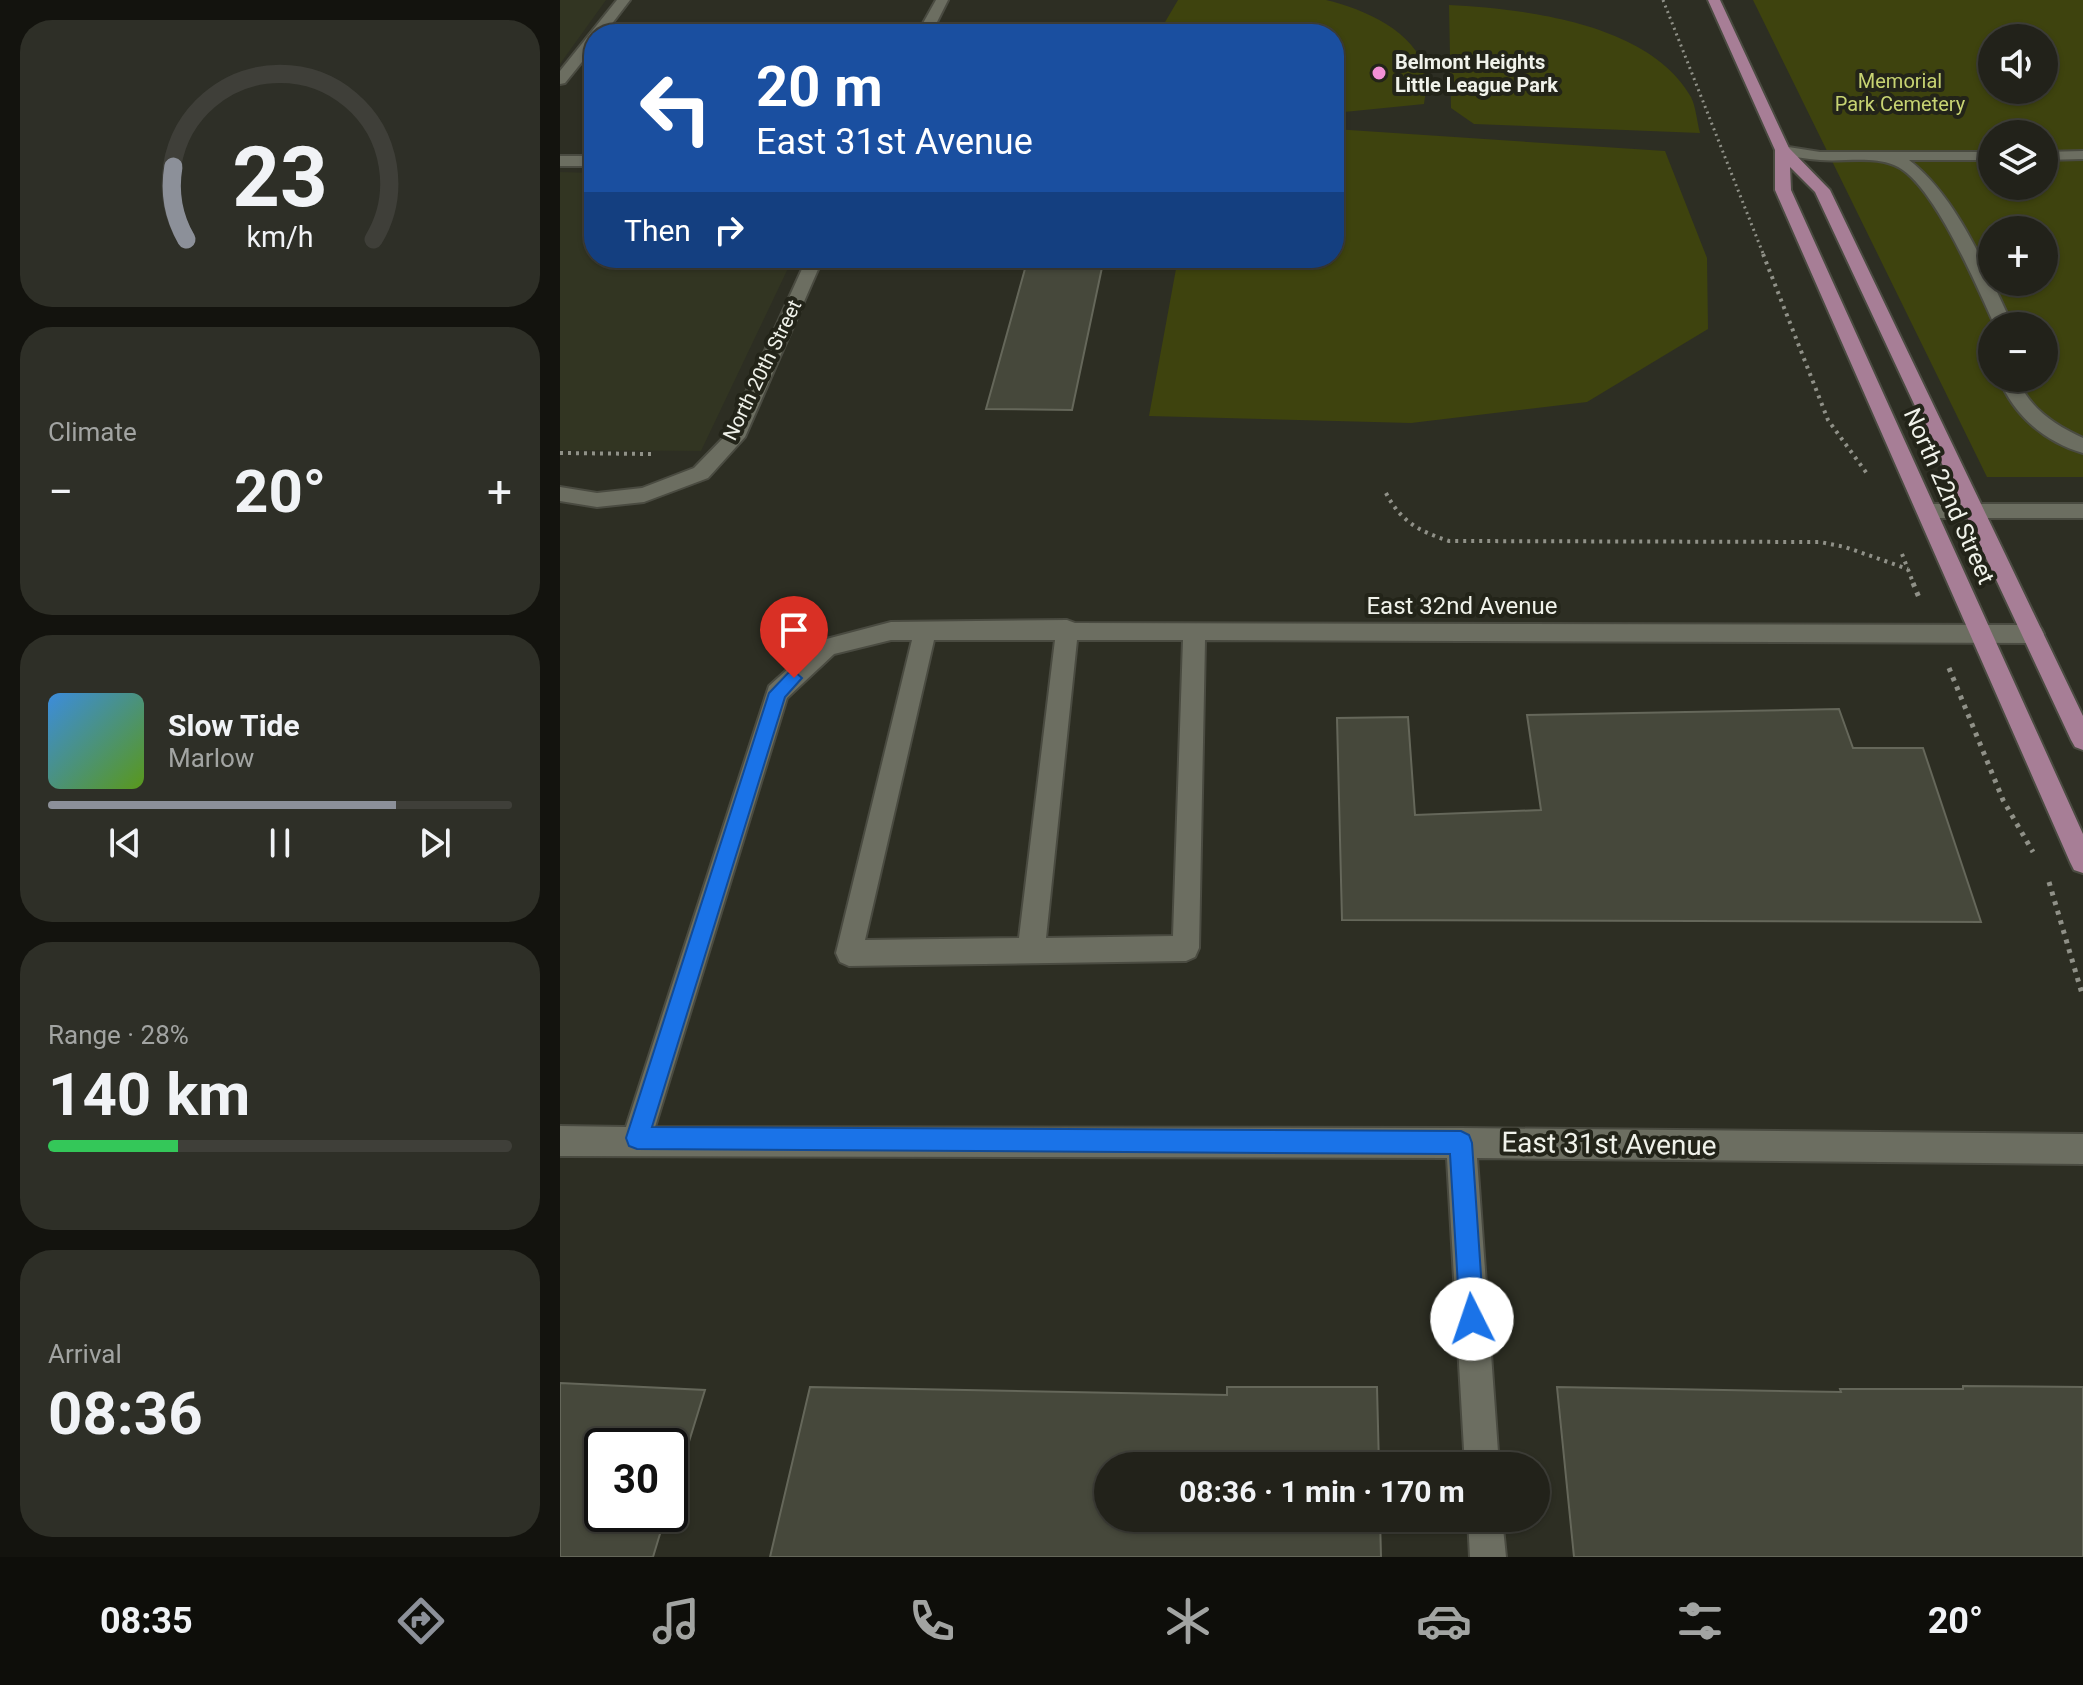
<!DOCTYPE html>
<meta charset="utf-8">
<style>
body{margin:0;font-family:Roboto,sans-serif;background:#2e2f27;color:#f1f3f6;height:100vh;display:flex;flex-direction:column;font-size:30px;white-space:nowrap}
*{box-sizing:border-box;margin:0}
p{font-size:26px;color:#a2a4a2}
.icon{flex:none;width:44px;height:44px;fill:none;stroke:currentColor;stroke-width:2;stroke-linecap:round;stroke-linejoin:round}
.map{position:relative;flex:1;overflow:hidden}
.details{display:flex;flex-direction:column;gap:20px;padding:20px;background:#13130e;width:560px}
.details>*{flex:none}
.top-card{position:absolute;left:24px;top:24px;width:760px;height:244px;border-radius:32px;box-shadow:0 2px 6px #0004,0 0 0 2px #3f3f39;background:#1a4fa0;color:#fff;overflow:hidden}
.buttons{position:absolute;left:1418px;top:24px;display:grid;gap:16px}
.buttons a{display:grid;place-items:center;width:80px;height:80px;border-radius:50%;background:#22221a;box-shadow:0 2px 6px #0004,0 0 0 2px #3f3f39;font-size:40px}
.speed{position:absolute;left:24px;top:1428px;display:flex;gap:16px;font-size:40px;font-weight:700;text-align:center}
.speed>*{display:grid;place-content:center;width:104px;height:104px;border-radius:50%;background:#22221a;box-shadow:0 2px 6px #0004,0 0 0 2px #3f3f39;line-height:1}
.speed .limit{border:4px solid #111;border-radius:12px;background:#fff;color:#111}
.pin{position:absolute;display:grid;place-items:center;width:68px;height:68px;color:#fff;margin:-82px -34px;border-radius:50% 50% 50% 0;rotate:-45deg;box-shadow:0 0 8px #0007}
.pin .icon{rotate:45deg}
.me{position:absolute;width:88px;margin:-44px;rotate:356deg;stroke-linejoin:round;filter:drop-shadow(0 0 6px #0008)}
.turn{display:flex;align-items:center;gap:28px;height:168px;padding:0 40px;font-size:36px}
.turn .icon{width:104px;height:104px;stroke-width:2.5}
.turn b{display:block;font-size:56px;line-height:68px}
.then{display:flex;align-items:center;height:76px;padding:0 40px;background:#0003;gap:16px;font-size:30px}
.big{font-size:60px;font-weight:700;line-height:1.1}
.details .tile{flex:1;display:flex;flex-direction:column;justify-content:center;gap:12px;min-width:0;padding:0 28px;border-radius:32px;background:#2e2f27}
.details .dial{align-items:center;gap:0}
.dial svg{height:208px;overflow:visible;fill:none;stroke:#3f3f39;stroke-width:7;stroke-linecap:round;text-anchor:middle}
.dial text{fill:#f1f3f6;stroke:none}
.song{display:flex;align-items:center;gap:24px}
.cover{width:96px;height:96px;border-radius:12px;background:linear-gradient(135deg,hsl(210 70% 55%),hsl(90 70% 35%))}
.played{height:8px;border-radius:4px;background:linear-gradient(90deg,#8c9099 75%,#3f3f39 75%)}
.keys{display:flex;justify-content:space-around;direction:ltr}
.heat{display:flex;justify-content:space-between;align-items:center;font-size:44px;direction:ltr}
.charge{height:12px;border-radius:6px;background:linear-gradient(90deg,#34c759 28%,#3f3f39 0)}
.trip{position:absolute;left:534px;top:1452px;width:456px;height:80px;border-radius:40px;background:#22221a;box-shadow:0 2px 6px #0004,0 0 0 2px #3f3f39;font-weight:700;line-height:80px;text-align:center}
.menu{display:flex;height:128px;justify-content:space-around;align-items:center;background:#0e0e0a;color:#a2a4a2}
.menu .icon{width:56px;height:56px}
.menu .active{color:#8c9099}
.menu b{font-size:36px;color:#f1f3f6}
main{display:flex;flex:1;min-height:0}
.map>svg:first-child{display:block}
.built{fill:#323522}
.green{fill:#3e430e;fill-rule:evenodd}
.building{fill:#46483b;stroke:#65675a;stroke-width:2}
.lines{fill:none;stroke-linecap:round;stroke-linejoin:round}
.minor-casing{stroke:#4a4b41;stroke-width:4}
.major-casing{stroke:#4a4b41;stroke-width:4}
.path-far2{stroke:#909188;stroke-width:3;stroke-dasharray:2 4;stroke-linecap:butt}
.path-far1{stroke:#909188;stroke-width:4;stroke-dasharray:3 5;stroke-linecap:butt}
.path{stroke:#909188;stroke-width:5;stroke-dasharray:4 6;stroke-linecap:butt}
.minor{fill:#6c6e61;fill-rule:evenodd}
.major{fill:#a77e96;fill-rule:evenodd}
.route{fill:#1a73e8;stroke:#114b97;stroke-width:2}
.poi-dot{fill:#f391d6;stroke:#232419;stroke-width:3}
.labels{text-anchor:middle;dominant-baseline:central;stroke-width:8;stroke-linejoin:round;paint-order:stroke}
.far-poi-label{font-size:20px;font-weight:bold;fill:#f0f2ea;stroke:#232419;text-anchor:start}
.far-park-label{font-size:20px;fill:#c7d372;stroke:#232419}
.far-street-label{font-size:20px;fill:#f0f2ea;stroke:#232419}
.street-label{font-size:24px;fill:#f0f2ea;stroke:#232419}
.near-street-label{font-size:28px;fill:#f0f2ea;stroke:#232419}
</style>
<main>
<section class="details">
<div class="tile dial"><svg viewBox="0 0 100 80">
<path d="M14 69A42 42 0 1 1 86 69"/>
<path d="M14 69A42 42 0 0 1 9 41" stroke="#8c9099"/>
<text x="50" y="56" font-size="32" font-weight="700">23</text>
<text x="50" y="72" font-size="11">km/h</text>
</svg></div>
<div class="tile"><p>Climate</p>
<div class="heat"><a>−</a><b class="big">20°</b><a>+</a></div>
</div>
<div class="tile">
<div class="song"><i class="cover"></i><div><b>Slow Tide</b><p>Marlow</p></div></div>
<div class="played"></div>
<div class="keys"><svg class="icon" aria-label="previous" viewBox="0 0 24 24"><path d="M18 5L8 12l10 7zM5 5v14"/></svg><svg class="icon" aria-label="pause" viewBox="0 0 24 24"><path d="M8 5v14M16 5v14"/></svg><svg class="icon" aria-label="next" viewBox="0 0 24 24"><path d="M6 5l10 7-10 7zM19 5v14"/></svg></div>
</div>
<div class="tile"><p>Range · 28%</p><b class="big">140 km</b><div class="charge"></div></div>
<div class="tile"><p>Arrival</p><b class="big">08:36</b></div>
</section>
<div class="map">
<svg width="1523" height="1557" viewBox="0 0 1523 1557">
<rect width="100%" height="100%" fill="#2d2e23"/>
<path class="built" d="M0,0H46L0,64Z
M0,172L34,173V258H233L141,451L0,450Z"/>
<path class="green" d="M618,0H766C804,9 855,31 866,72C869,81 865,95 864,104L774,113V34H598Z
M1193,0H1523V477H1427ZM1432,38H1484V90H1432ZM1432,134H1484V186H1432ZM1432,230H1484V282H1432ZM1432,326H1484V378H1432Z
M889,5C965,9 1089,23 1131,97C1136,107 1137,122 1140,133L914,124L891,108Z
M409,28L539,31L538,34H406Z
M774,129L1105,151L1147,258L1148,329L1027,402L851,423L589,416L618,258H774Z"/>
<path class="building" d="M468,258H544L512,410L426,409Z
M1279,709L1293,748H1363L1421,922L782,920L777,718L848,717L855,815L981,810L967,715Z
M0,1383L145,1390L110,1503V1446H42V1514H106L93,1557H0Z
M1403,1386L1523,1387V1557H1014L997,1387L1281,1392L1280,1389H1403Z
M250,1387L667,1395V1387H817L819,1466H548V1518H820L821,1557H210Z"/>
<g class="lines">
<defs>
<path id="minor" d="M57,0H70L44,34H34V47L5,83L0,84V71Z
M376,0H388L371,34H357Z
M1222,146L1260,152H1432V160H1349C1399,199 1426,270 1453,326H1435C1418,289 1372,179 1334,165C1311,156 1284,162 1260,160C1246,159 1231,156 1217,153L1215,150Z
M1523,151V159L1484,160V152Z
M0,156H34V166H0Z
M247,258H263L185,437L148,478L84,502L37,507L0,501V487L37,493L82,488L134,468L167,434Z
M1439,378H1457C1469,408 1494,425 1523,438V453C1485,442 1453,415 1439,378Z
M1367,504H1523V518H1367L1360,516L1357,511L1360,506Z
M507,620L515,623L1473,625L1481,628L1484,634L1481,640L1473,643L645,640L639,948L635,957L626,961L289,966L280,962L276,953L352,640H331L274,654L227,698L95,1127L901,1128L1523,1134V1164L917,1158L939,1466H905L887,1158L0,1156V1126L66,1127L209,686L259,641L331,622ZM374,640H495L459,938L305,940ZM517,640H623L613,936L486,938Z
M908,1518H942L946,1557H910Z"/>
<path id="major" d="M1148,0H1160L1229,148L1270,190L1523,716V750L1515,747L1511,740L1255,192L1230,167L1231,190L1523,834V873L1514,870L1510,862L1215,190V150Z"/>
</defs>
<use href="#minor" class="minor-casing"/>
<use href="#major" class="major-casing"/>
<path class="path-far2" d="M1103,0L1204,256"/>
<path class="path-far1" d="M1203,254L1268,420L1308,475
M0,453L91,454
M826,493C841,522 859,531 889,541L1260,542L1285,547L1348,569
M1342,554L1354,585"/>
<path class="path" d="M1353,583L1360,600
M1389,668L1443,800L1473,852
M1489,882L1523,997"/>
<use href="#minor" class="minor"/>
<use href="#major" class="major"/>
</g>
<path class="route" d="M234,671L242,678L225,697L92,1127L901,1131L909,1135L912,1143L924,1319L921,1328L912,1331L904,1328L900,1319L890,1154L77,1149L69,1146L66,1138L209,693L228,673Z"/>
<circle class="poi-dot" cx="819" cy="73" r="8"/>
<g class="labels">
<g class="far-poi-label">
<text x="835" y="62">Belmont Heights<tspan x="835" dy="23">Little League Park</tspan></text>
</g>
<g class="far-park-label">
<text x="1340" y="81">Memorial<tspan x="1340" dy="23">Park Cemetery</tspan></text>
</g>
<g class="far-street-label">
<text transform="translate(202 370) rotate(-64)">North 20th Street</text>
</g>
<g class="street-label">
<text transform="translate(1389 496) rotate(66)">North 22nd Street</text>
<text x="902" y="606">East 32nd Avenue</text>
</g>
<g class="near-street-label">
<text transform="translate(1049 1144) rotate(1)">East 31st Avenue</text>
</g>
</g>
</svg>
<div class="buttons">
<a><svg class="icon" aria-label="sound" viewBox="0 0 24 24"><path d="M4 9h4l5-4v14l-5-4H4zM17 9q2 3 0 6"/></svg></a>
<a><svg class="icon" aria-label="layers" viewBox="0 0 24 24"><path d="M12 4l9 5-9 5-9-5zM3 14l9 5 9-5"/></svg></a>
<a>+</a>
<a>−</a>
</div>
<div class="speed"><div class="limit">30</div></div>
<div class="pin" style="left:234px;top:678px;background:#d93025"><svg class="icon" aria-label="arrive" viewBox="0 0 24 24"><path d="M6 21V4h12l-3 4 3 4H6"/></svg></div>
<svg class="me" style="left:912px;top:1319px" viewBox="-20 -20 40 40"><circle r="19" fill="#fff"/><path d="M0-13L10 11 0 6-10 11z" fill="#1a73e8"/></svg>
<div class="trip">08:36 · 1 min · 170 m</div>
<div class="top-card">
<div class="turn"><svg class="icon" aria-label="left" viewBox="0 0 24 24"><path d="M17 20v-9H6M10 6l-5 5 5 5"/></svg><div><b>20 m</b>East 31st Avenue</div></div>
<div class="then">Then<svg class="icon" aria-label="right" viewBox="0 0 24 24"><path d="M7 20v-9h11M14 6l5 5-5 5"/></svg></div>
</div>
</div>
</main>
<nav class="menu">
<b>08:35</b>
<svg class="icon active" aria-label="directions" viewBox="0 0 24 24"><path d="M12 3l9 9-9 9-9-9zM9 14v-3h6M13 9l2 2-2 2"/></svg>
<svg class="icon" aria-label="music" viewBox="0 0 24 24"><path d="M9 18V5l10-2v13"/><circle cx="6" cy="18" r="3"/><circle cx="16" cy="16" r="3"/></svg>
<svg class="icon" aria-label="phone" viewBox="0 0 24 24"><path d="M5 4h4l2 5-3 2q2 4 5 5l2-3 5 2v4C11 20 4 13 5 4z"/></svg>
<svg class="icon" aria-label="climate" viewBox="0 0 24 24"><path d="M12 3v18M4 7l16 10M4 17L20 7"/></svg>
<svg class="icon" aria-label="car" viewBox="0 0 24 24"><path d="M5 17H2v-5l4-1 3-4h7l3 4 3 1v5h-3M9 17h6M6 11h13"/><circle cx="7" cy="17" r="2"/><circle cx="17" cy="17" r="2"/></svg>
<svg class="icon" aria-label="filters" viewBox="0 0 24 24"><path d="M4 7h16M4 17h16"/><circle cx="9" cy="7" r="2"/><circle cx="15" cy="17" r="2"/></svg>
<b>20°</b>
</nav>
